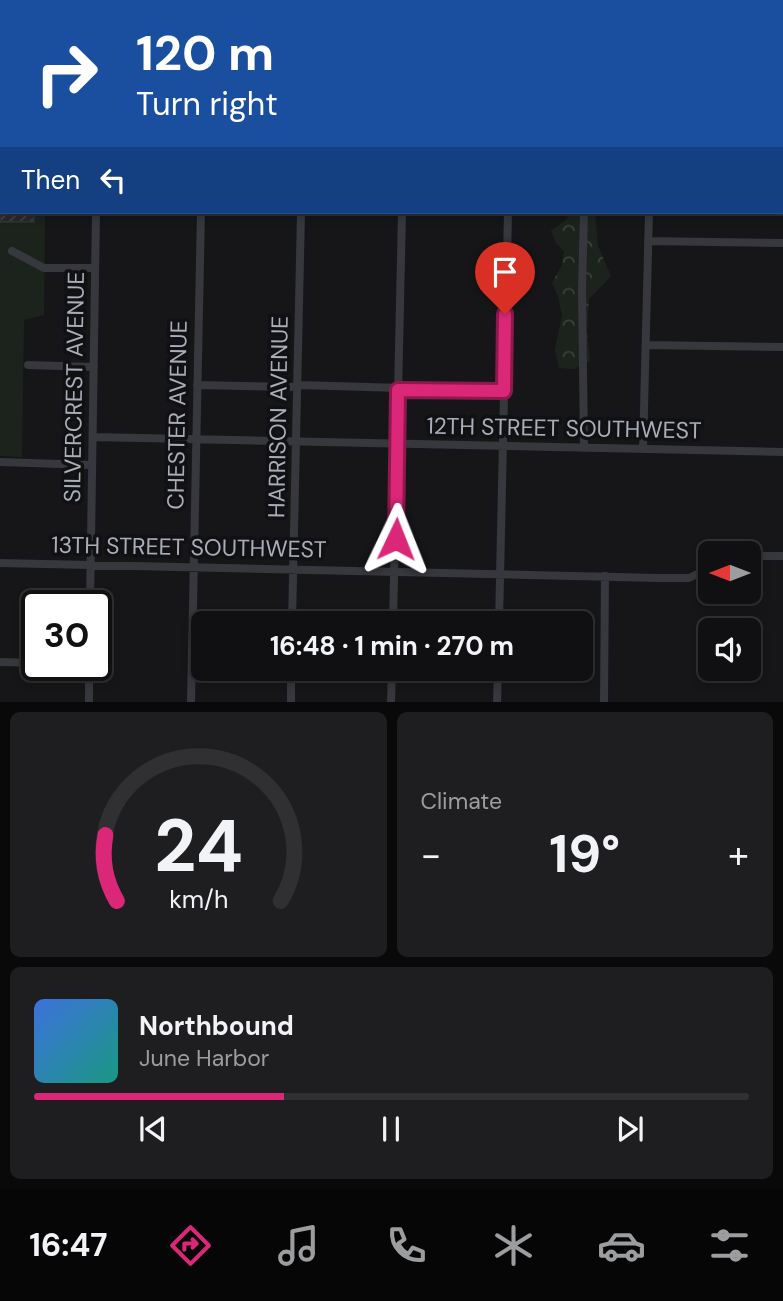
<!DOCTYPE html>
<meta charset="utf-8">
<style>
body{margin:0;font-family:"DM Sans",sans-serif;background:#1e1e20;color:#f1f3f6;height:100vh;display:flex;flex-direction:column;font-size:26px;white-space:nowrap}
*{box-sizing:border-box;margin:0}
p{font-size:23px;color:#9c9d9f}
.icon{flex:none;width:38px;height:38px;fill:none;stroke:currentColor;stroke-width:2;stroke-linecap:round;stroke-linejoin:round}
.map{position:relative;height:702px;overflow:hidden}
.panel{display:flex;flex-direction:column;gap:10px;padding:10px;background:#09090a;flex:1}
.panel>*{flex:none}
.guide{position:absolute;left:0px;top:0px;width:784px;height:214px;box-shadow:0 4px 10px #0003,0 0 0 2px #303032;background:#1a4fa0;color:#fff;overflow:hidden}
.needle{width:46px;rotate:270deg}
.controls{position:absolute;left:698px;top:541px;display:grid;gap:14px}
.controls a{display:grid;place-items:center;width:63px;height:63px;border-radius:10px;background:#101012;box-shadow:0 4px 10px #0003,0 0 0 2px #303032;font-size:35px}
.speed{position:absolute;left:21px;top:590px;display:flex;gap:14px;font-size:35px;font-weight:700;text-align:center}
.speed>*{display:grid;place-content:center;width:91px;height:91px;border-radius:50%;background:#101012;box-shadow:0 4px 10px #0003,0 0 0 2px #303032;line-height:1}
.speed .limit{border:4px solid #111;border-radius:10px;background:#fff;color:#111}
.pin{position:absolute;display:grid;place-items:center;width:60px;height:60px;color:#fff;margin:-72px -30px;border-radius:50% 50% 50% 0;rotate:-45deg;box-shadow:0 0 7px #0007}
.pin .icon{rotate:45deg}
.me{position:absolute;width:77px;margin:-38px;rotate:2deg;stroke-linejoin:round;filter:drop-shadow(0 0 5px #0008)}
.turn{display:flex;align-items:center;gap:24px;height:147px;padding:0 21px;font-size:32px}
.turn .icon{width:91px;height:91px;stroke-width:2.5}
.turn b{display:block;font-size:49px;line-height:60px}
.then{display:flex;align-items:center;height:66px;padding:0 21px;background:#0003;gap:14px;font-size:26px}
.big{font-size:52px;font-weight:700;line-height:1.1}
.panel .card{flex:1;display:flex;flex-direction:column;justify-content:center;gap:10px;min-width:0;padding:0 24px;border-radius:10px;background:#1e1e20}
.panel .dial{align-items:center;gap:0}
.dial svg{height:182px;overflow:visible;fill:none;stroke:#303032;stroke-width:7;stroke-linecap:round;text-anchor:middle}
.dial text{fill:#f1f3f6;stroke:none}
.song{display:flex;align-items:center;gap:21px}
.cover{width:84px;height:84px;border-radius:10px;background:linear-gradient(135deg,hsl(220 70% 55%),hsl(170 70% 35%))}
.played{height:7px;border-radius:4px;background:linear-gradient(90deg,#db2777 35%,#303032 35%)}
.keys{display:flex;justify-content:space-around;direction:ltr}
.heat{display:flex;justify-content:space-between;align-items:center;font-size:38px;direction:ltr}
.panel .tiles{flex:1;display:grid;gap:10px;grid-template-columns:1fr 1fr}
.card:last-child{grid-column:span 2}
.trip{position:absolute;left:191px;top:611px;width:402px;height:70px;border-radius:10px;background:#101012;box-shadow:0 4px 10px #0003,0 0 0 2px #303032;font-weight:700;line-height:70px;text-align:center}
.menu{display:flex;height:112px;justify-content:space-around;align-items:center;background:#060607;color:#9c9d9f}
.menu .icon{width:49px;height:49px}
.menu .selected{color:#db2777}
.menu b{font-size:32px;color:#f1f3f6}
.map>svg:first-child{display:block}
.green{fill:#1c231d}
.forest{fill:url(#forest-crowns)}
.building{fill:url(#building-hatch);stroke:#303034;stroke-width:2}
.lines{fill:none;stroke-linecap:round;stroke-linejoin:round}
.minor{stroke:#37383d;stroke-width:8}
.route-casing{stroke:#8e194d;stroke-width:18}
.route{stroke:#db2777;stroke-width:12}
.labels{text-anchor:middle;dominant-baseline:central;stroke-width:7;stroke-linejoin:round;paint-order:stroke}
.street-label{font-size:23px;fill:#a8adb8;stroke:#111113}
</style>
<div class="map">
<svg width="783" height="703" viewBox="0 0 783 703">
<defs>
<pattern id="forest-crowns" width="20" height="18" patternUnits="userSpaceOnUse" patternTransform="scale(1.75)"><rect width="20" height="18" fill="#1c231d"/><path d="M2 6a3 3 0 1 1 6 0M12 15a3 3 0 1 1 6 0" fill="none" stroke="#3a403c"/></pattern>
<pattern id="building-hatch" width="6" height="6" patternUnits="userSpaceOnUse" patternTransform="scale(1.75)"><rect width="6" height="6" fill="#29292c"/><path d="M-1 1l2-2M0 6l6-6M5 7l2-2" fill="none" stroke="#454548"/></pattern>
</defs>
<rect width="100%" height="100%" fill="#161618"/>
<path class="green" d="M0,203L2,212H45L44,315L24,320L22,457L0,456Z"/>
<path class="forest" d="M569,212H595L598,246L611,276L589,299L587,332L590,361L574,369L559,368L555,350L562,315L558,296L552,283L562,265L564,251L556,243L551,231L567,219Z"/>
<path class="building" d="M0,208L2,212H34V222H0Z"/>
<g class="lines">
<path class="minor" d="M427,0L429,2
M675,0L676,2
M759,0L760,2
M51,2L59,0
M99,2V0
M206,2V0
M306,2V0
M408,2V0
M512,2V0
M0,13L2,12
M0,134H2
M782,139H783
M648,241L783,243
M12,251L44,268H95
M646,345L783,347
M28,365L94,367
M197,385L298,387
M298,385L504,391
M93,437L783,452
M584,448L582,289L584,212
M643,449L649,212
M0,462L92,465
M749,556H783
M0,563L659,578H689L710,568
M90,606L96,212
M292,623L301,212
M393,623L402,212
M499,623L508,212
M0,662L37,663
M89,703V665
M191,703L201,212
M291,703V668
M391,703L392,668
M497,703L498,668
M604,703L605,576"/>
</g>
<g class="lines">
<defs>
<path id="route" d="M396,539L398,390L504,391L505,314"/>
</defs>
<use href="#route" class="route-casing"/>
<use href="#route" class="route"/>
</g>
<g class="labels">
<g class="street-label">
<text transform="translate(74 387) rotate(-89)">SILVERCREST AVENUE</text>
<text transform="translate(177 415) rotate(-89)">CHESTER AVENUE</text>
<text transform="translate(278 417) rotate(-89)">HARRISON AVENUE</text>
<text transform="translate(564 428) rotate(1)">12TH STREET SOUTHWEST</text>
<text transform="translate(189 547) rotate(1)">13TH STREET SOUTHWEST</text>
</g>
</g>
</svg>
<div class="controls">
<a><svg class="needle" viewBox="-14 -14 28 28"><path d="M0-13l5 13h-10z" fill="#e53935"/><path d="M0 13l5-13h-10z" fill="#9c9d9f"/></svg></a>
<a><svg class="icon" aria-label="sound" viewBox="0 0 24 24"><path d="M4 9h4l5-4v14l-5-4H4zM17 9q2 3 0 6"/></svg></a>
</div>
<div class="speed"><div class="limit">30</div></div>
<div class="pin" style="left:505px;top:314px;background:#d93025"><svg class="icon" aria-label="arrive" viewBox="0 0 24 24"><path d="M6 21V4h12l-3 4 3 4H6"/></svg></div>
<svg class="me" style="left:396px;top:539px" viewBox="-20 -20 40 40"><path d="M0-17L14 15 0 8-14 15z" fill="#db2777" stroke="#fff" stroke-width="4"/></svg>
<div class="trip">16:48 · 1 min · 270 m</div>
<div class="guide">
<div class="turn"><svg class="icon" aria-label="right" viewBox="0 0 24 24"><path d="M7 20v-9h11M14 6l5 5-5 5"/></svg><div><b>120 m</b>Turn right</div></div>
<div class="then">Then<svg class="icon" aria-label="left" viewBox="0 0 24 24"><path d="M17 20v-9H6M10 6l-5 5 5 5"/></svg></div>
</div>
</div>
<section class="panel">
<div class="tiles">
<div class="card dial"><svg viewBox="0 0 100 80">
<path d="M14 69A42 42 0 1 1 86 69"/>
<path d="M14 69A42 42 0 0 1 9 40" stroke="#db2777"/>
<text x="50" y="56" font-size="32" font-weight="700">24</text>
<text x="50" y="72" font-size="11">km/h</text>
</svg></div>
<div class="card"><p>Climate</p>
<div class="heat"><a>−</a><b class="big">19°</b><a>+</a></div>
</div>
<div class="card">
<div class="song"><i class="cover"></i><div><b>Northbound</b><p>June Harbor</p></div></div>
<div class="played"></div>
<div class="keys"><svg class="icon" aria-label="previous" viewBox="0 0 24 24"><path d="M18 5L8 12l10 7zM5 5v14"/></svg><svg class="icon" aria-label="pause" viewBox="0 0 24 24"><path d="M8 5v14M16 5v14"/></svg><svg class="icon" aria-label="next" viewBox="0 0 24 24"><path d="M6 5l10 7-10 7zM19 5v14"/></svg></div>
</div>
</div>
</section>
<nav class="menu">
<b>16:47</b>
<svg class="icon selected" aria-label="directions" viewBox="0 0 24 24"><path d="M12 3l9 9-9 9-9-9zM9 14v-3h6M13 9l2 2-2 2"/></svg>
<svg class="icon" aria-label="music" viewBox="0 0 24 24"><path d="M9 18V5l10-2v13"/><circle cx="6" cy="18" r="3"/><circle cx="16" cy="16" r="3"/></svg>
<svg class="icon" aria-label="phone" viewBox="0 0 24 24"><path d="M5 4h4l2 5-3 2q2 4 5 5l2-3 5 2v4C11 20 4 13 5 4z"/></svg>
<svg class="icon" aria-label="climate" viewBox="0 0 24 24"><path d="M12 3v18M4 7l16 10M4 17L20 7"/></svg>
<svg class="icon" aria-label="car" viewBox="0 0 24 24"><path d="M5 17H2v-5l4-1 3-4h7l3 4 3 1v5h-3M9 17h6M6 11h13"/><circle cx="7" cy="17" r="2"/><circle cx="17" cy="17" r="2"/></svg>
<svg class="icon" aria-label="filters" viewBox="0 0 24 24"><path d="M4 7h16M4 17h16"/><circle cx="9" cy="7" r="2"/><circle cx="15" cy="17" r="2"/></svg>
</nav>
